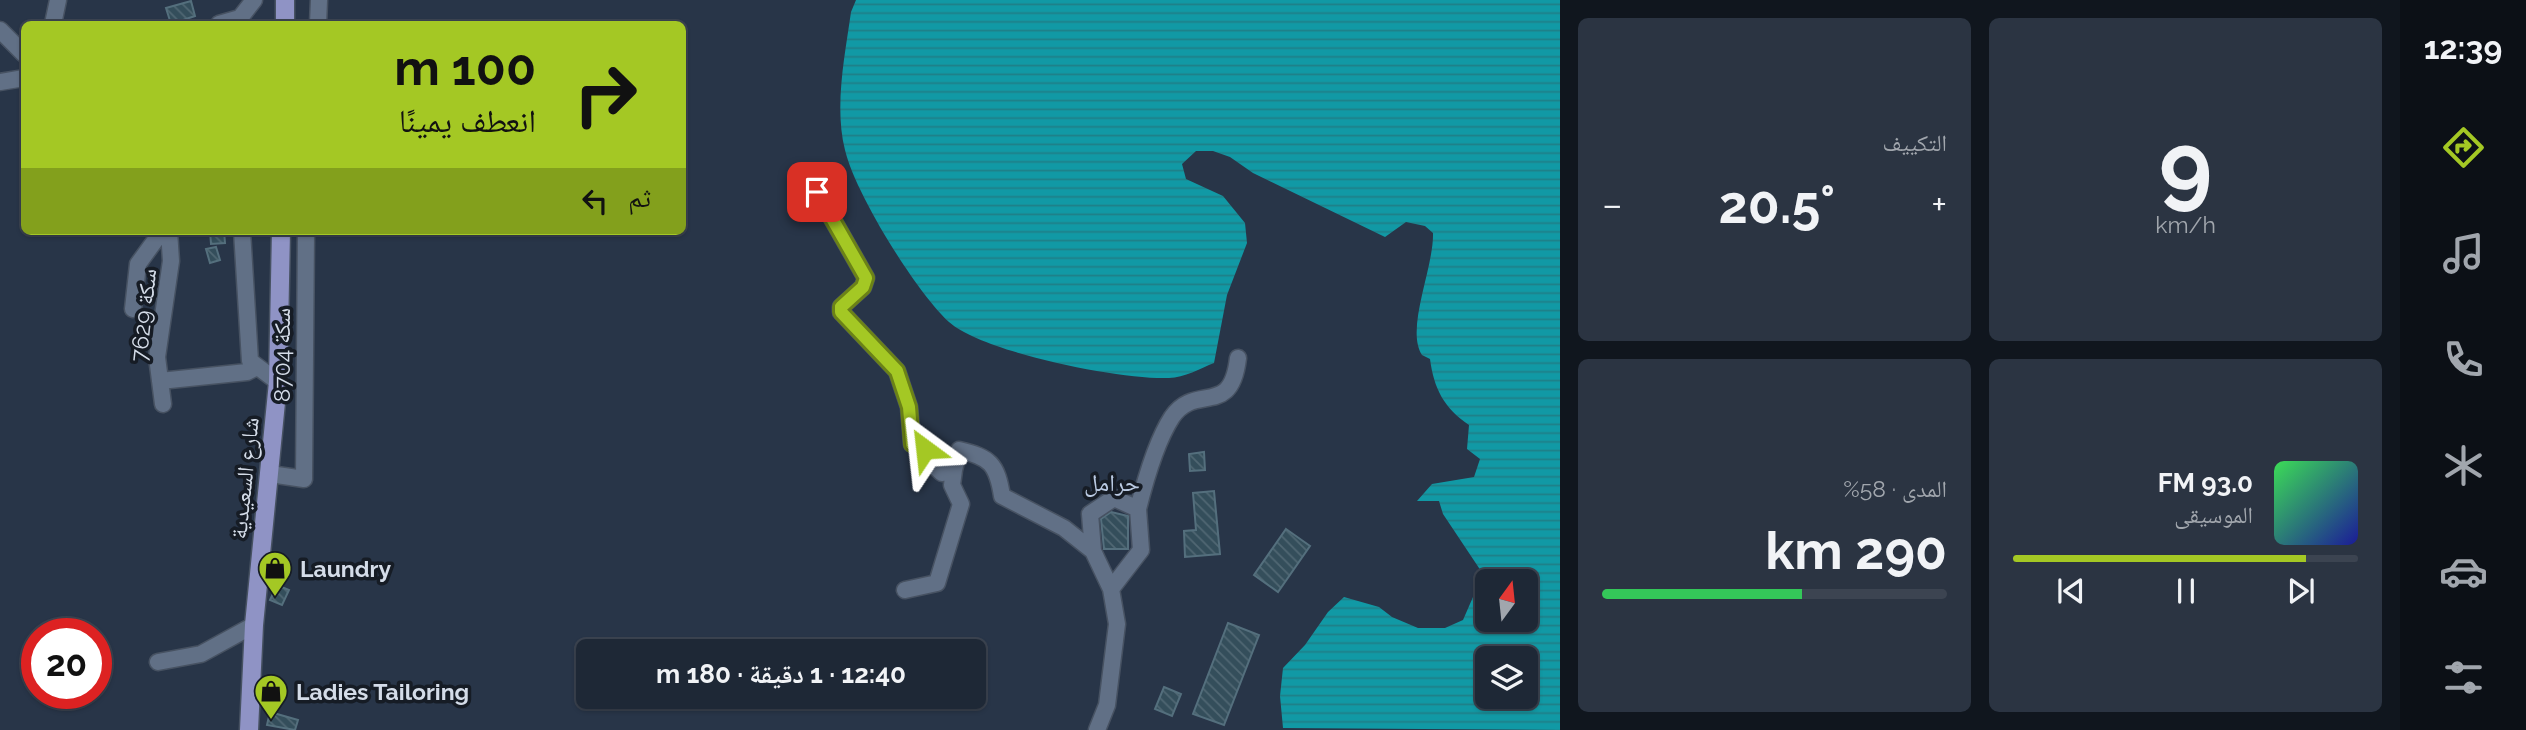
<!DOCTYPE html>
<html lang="ar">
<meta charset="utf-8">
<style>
body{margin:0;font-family:Raleway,"Noto Naskh Arabic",sans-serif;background:#2b3442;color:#f1f3f6;direction:rtl;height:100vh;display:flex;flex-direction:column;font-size:26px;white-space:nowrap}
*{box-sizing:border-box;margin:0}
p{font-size:23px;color:#a1a6ad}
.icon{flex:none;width:38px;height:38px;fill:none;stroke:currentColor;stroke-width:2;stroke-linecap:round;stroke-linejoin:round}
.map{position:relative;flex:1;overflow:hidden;direction:ltr}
.drawer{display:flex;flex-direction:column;gap:18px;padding:18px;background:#10161e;width:840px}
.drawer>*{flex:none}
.banner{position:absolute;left:21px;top:21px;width:665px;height:214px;border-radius:10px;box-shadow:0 2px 5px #0004,0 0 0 2px #3c4451;direction:rtl;background:#a4c824;color:#111;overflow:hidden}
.needle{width:46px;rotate:15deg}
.fabs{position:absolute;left:1475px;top:569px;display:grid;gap:14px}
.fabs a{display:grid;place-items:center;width:63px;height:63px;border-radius:10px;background:#1e2836;box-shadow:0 2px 5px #0004,0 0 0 2px #3c4451;font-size:35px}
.speed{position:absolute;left:21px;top:618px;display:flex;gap:14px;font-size:35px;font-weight:700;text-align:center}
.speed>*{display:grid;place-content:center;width:91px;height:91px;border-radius:50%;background:#1e2836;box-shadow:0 2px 5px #0004,0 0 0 2px #3c4451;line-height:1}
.speed .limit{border:10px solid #d22;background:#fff;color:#111}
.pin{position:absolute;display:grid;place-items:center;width:60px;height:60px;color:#fff;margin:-30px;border-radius:14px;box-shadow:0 4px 10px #0006}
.me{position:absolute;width:77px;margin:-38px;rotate:330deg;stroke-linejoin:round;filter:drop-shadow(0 0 5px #0008)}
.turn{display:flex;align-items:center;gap:24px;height:147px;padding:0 35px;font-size:32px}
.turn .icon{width:91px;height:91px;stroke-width:2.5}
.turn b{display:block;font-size:49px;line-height:60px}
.then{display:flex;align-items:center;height:66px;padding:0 35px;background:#0003;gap:14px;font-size:26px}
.big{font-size:52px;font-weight:700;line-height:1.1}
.drawer .widget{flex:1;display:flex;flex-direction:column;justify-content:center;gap:10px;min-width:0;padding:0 24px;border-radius:10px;background:#2b3442}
.drawer .dial{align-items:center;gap:0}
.dial b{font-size:91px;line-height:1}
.song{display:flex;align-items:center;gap:21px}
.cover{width:84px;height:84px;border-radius:10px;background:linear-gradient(135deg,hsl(130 70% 55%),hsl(240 70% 35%))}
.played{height:7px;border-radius:4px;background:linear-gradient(90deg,#a4c824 85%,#3c4451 85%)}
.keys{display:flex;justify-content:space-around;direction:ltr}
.heat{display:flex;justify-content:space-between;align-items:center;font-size:38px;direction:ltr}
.charge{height:10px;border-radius:5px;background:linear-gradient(90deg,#34c759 58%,#3c4451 0)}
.drawer .tiles{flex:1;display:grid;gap:18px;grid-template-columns:repeat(2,1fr)}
.trip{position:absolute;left:576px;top:639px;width:410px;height:70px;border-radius:10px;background:#1e2836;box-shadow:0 2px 5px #0004,0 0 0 2px #3c4451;font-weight:700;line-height:70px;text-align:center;direction:rtl}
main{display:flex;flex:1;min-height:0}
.tab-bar{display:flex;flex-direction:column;width:126px;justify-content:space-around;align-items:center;background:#0c1016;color:#a1a6ad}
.tab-bar .icon{width:49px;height:49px}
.tab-bar .on{color:#a4c824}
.tab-bar b{font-size:32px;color:#f1f3f6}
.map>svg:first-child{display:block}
.water{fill:url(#water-rules);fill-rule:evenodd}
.building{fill:url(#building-back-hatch);stroke:#546f7d;stroke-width:2}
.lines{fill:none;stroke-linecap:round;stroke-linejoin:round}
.minor-casing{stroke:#475262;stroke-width:19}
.major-casing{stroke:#475262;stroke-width:21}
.minor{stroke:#617086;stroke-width:16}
.major{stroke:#8f93c5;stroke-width:18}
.route-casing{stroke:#6b8217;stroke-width:18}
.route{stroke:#a4c824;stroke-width:12}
.labels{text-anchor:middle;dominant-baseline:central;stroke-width:7;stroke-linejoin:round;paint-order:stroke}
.street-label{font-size:23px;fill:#d4dce8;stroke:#161c25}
.poi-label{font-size:23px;font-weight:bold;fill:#d4dce8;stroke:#161c25;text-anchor:start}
.neighbourhood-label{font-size:24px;fill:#bacae2;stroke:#161c25}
</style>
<main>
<nav class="tab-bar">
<b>12:39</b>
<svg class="icon on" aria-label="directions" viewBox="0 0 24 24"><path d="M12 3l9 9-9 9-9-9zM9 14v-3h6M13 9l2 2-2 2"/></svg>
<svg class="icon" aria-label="music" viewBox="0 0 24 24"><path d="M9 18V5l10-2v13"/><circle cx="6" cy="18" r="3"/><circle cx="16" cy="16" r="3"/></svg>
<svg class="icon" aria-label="phone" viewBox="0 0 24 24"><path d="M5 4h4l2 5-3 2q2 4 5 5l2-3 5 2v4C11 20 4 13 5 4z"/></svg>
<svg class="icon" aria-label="climate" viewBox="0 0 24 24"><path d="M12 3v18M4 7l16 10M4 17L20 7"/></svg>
<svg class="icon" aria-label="car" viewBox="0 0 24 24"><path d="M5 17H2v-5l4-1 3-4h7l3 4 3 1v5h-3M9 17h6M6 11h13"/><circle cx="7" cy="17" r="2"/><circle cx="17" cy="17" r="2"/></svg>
<svg class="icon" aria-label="filters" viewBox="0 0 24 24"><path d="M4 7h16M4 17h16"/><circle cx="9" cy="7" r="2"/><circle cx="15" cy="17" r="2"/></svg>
</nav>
<section class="drawer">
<div class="tiles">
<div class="widget dial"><b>9</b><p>km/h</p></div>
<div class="widget"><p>التكييف</p>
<div class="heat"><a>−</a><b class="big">20.5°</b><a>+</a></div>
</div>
<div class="widget">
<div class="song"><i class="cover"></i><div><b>93.0 FM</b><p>الموسيقى</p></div></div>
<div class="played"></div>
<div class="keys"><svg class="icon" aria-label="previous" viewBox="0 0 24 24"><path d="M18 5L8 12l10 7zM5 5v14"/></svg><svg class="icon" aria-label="pause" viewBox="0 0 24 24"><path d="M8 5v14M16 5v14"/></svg><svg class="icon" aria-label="next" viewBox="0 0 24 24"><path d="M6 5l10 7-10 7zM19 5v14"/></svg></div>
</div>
<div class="widget"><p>المدى · 58%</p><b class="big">290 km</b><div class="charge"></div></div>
</div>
</section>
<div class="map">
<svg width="1560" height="730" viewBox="0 0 1560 730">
<defs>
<pattern id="water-rules" width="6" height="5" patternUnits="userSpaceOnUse" patternTransform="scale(1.75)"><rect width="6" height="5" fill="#1199a5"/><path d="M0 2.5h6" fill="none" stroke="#1f7f88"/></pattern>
<pattern id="building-back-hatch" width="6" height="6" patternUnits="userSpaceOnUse" patternTransform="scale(1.75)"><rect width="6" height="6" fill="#344e5b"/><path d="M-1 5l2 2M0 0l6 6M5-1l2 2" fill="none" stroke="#506773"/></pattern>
</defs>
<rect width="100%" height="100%" fill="#283548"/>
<path class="water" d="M856,0H1560V730L1283,728L1280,696L1283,668L1305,645L1328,612L1344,597L1379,607L1392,617L1418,628H1445L1463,620L1483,574L1443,514L1439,501H1417L1432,484L1474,477L1480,459L1467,449L1469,425C1444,408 1434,389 1430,359L1422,355C1405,329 1434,268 1433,233L1425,226L1406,222L1385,237L1253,173L1230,157L1213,151H1196L1182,164L1186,179L1223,196L1245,223L1247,243L1227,295L1214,363C1201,368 1184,378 1169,378C1122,380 984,353 949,322C916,292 855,193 845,150C834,107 845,55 851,12ZM1488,581H1526V620H1488ZM1488,658H1526V696H1488Z"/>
<path class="building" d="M191,1L195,16L171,24L166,8Z
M210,231H224L225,243L211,244Z
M216,247L220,260L210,263L206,249Z
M1204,452L1205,470L1190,471L1189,454Z
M1214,491L1220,554L1185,557L1184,531L1196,530L1193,493Z
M1111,512L1128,516V549H1104L1101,519Z
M1286,529L1310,546L1278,592L1254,575Z
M277,585L289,590L282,605L270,600Z
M1228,623L1259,635L1224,725L1193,714Z
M1164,687L1181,694L1172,716L1155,709Z
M270,712L298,720L295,730L267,725Z"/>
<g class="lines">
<defs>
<path id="minor" d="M53,24L58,0
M219,24L240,18L254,0
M318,24L319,0
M0,30L24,54
M0,82L24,78
M817,192L866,278L863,287L841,307V312L897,371L909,407L912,444L925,449L932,464L942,473L954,470L959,450C990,457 997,464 1002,496L1064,528L1093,551
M242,231L250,361L278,382
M133,309L138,264L162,231
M160,381L247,372L257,367
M163,404L157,357L171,261L169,231
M270,474L304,479L306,231
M1138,509C1145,481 1157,440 1172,417C1196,382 1231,419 1238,358
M905,590L937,583L961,504L952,485L954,470
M158,662L201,654L254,625
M1097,730L1107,705L1117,624L1111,589L1093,551L1090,514L1114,498L1138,509L1141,550L1111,589"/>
<path id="major" d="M285,24V0
M249,730L254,625L278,382L281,231"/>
</defs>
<use href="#minor" class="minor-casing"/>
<use href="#major" class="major-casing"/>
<use href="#minor" class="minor"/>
<use href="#major" class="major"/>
</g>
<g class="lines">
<defs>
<path id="route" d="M817,192L866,278L863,287L841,307V312L897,371L909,407L912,444L925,449"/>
</defs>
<use href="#route" class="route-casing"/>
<use href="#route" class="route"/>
</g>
<defs>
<symbol id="shop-pin" viewBox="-11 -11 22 30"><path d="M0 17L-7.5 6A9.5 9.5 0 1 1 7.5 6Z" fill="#a4c824" stroke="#161c25"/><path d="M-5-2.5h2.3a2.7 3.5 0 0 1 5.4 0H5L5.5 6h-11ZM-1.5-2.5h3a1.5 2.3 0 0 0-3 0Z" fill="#111"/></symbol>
</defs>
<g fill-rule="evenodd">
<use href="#shop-pin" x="256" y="549" width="38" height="52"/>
<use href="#shop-pin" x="252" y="672" width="38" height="52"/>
</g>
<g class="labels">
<g class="street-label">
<text transform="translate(143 315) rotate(-84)">سكة 7629</text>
<text transform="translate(281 355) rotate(-90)">سكة 8704</text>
<text transform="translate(244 478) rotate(-84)">شارع السعيدية</text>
</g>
<g class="poi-label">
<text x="300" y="568">Laundry</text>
<text x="296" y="691">Ladies Tailoring</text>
</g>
<g class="neighbourhood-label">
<text x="1112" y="482">حرامل</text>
</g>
</g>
</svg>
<div class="fabs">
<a><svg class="needle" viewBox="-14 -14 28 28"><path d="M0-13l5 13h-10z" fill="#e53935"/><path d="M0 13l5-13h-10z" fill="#a1a6ad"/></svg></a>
<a><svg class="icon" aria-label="layers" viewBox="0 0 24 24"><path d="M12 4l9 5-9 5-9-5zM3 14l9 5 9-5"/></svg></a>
</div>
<div class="speed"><div class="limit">20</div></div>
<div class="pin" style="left:817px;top:192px;background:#d93025"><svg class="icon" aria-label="arrive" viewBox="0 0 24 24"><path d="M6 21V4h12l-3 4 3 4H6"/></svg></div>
<svg class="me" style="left:925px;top:449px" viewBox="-20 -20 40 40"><path d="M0-17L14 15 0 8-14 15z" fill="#a4c824" stroke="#fff" stroke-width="4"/></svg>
<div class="trip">12:40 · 1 دقيقة · 180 m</div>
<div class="banner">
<div class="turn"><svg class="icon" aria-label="right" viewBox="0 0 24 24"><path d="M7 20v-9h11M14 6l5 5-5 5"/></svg><div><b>100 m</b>انعطف يمينًا</div></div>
<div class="then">ثم<svg class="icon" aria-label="left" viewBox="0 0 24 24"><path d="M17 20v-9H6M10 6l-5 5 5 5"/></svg></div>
</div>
</div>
</main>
